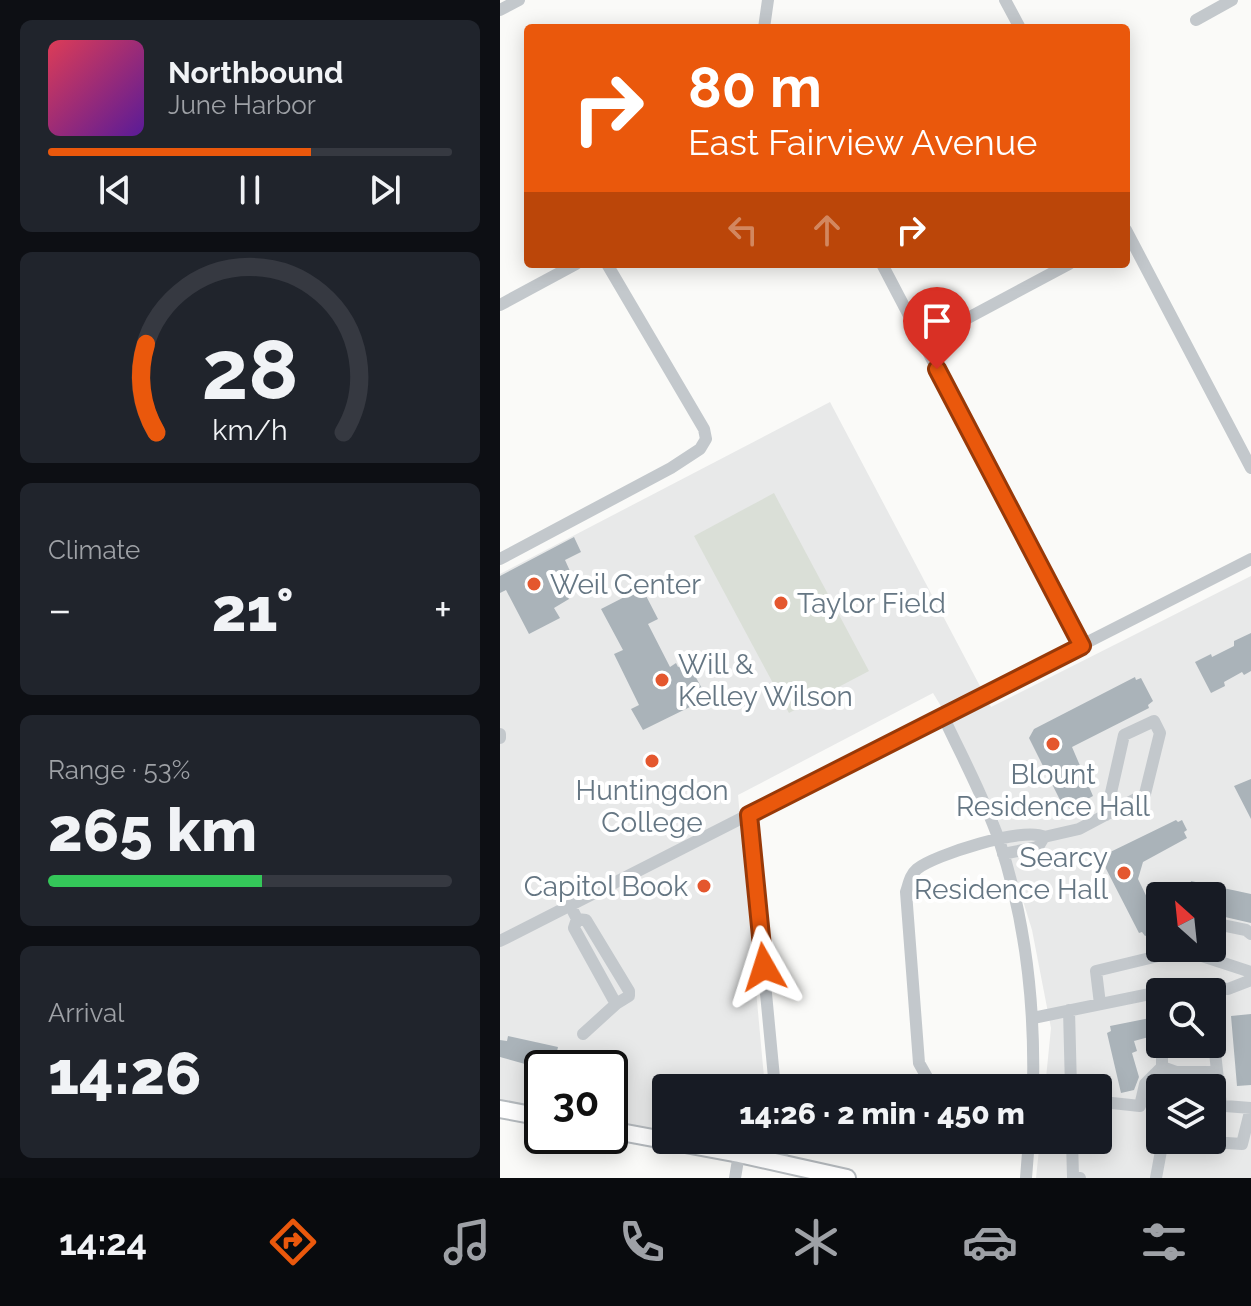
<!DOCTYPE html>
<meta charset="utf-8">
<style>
body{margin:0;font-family:Raleway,sans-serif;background:#20242c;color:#f1f3f6;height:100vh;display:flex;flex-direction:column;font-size:30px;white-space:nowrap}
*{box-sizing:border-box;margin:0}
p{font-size:26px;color:#9ea1a6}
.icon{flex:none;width:44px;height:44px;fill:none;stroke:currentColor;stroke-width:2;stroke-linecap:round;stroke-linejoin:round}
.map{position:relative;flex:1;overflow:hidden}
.panel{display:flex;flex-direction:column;gap:20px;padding:20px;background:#0d0f14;width:500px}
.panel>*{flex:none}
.guide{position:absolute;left:24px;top:24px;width:606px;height:244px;border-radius:8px;box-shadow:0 4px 20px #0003;background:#ea580c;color:#fff;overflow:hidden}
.needle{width:52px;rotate:333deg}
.controls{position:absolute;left:646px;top:882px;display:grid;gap:16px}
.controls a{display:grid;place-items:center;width:80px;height:80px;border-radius:8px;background:#171b24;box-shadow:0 4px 20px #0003;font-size:40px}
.speed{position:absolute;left:24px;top:1050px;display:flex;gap:16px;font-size:40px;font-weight:700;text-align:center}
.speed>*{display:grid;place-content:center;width:104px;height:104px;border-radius:50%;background:#171b24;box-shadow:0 4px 20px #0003;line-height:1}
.speed .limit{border:4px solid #111;border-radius:12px;background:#fff;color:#111}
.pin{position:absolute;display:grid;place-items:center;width:68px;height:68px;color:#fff;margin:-82px -34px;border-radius:50% 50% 50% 0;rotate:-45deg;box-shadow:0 0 8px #0007}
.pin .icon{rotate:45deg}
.me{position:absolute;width:88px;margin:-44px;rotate:354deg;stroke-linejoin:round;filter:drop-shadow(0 0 6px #0008)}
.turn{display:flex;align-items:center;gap:28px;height:168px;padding:0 32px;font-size:36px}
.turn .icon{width:104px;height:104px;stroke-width:2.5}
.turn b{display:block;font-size:56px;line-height:68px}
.lanes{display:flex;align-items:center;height:76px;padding:0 32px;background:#0003;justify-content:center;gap:40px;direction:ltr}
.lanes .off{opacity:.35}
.big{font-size:60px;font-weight:800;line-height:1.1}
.panel .card{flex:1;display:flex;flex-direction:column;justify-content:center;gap:12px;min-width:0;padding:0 28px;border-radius:12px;background:#20242c}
.panel .dial{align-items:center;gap:0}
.dial svg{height:208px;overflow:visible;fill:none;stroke:#363941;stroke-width:7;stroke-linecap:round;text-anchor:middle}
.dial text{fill:#f1f3f6;stroke:none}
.song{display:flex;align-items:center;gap:24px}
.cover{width:96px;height:96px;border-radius:12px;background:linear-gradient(135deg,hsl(350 70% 55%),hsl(270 70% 35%))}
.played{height:8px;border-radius:4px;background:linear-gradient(90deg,#ea580c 65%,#363941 65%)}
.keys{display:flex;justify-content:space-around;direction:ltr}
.heat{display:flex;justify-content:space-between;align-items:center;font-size:44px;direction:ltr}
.charge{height:12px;border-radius:6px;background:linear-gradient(90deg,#34c759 53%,#363941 0)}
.trip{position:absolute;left:152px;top:1074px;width:460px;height:80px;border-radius:8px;background:#171b24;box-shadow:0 4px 20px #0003;font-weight:800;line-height:80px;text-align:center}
.dock{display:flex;height:128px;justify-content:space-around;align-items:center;background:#090b0e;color:#9ea1a6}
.dock .icon{width:56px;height:56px}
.dock .current{color:#ea580c}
.dock b{font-size:36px;color:#f1f3f6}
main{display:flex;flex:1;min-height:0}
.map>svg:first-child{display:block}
.built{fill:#e8e9e9;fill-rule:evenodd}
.green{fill:#dadfd7}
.building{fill:#aab3b9}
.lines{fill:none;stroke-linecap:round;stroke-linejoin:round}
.major-casing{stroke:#b5babe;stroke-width:20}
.minor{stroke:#c3c8cc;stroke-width:12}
.major{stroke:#fff;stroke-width:16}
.route-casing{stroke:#983908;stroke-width:20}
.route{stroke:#ea580c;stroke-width:14}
.poi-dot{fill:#e4572e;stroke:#fff;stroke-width:3}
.labels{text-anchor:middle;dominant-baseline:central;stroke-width:8;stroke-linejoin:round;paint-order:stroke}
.poi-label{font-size:28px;fill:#657683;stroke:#fff;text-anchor:start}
</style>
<main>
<section class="panel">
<div class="card">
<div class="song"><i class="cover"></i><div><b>Northbound</b><p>June Harbor</p></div></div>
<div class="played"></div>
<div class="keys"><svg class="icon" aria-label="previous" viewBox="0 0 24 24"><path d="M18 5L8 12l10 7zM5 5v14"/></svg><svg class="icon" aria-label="pause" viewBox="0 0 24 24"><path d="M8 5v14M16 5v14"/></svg><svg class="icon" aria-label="next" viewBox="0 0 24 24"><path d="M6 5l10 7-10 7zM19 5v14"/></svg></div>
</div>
<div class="card dial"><svg viewBox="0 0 100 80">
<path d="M14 69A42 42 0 1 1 86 69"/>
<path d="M14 69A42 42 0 0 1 10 35" stroke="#ea580c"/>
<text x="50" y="56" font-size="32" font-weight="700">28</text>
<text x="50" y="72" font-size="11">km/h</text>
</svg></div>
<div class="card"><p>Climate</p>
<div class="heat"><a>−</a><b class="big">21°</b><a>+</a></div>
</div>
<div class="card"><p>Range · 53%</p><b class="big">265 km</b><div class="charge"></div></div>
<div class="card"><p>Arrival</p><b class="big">14:26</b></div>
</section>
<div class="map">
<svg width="751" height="1178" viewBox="0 0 751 1178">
<rect width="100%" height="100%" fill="#fafaf8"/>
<path class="built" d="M330,402L491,707L751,576V1178H536L540,1140H598V1088H545L551,1028L532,930L496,813L453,726L433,693L238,795L265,1088H166V1132L110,1121V1068H42V1109L0,1101V574ZM660,896H712V948H660ZM660,992H712V1044H660ZM660,1088H712V1140H660Z"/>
<path class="green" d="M274,493L369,671L289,713L194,536Z"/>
<path class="building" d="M74,537L81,552L65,560L74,580L62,587L69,599L54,608L60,618L29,634L6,590L0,593V576Z
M142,588L158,619L148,624L170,667L176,663L178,667L188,663L205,694L196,698L198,703L143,730L131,709L139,705L114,654L123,650L101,609Z
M751,633V671L744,675L742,672L724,682L725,686L711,693L695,662L711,654L712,657L734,646V641Z
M635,677L636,680L641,678L653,701L648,705L649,708L572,747L593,796L569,809L567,804L563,806L529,738L534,729Z
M751,779V819L734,786Z
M676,820L678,822L682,820L687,830L684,832L687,838L643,862L638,879L660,924L651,928L654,932L645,936L642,932L639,933L600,857Z
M691,881L751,894V923L712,914V896H687Z
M751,1014V1085L737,1086L731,1016Z
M660,1016V1034L634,1041L637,1051L632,1053L639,1077L634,1090L621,1093L607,1033L611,1031L610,1026Z
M8,1036L58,1047L53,1068H42V1072L24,1068L25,1064L0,1057V1040L7,1041Z"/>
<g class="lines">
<defs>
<path id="major" d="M0,1109L42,1117
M110,1130L239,1154L347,1178"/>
</defs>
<use href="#major" class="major-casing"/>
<path class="minor" d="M505,0L520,28
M0,10L19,0
M696,20L732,0
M264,28L268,0
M626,230L751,468
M382,264L582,646
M0,305L76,264
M423,342L569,264
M0,559L171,468L200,449L206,439L204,429L107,264
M443,716C462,757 484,797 499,840C526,921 535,1003 533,1088
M0,734V738
M249,815L275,1088
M544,837L579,829L645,794L660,733L654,721L624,735L606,815
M70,905L77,919L74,928L116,1004L129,996V991L86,920L77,919
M712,923L746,930L751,934
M0,941L751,559
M708,987L728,989L751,980
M600,1004L596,971L679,951L699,955L751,972
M569,1010L571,1088
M533,1018L689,986L708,987V992
M712,1026L721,1106
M83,1034L116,1004
M664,1044L662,1045V1067L676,1072H717
M439,1088L428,1079L419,1063L406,892C409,883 410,875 417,869C434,855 525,826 544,837L538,847L503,854
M612,1103L640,1106L645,1084L662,1067
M281,1140L282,1163
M572,1140L573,1177L580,1178
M680,1140L742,1144L751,1108L712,1105
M235,1178L239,1154
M526,1178L529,1140
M656,1178L663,1140"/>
<use href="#major" class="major"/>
</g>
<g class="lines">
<defs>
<path id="route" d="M264,967L249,815L582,646L437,369"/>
</defs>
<use href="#route" class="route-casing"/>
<use href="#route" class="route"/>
</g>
<g class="poi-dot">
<circle cx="34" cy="584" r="8"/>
<circle cx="281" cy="603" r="8"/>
<circle cx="162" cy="680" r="8"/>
<circle cx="553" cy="744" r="8"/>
<circle cx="152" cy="761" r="8"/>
<circle cx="624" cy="873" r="8"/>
<circle cx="204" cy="886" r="8"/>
</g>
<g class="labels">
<g class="poi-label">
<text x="50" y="584">Weil Center</text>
<text x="297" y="603">Taylor Field</text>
<text x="178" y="664">Will &amp;<tspan x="178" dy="32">Kelley Wilson</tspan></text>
<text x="553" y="774" text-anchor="middle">Blount<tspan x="553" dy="32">Residence Hall</tspan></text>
<text x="152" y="790" text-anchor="middle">Huntingdon<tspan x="152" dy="32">College</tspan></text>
<text x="608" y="857" text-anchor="end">Searcy<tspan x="608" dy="32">Residence Hall</tspan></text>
<text x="188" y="886" text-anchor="end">Capitol Book</text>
</g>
</g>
</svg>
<div class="controls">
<a><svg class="needle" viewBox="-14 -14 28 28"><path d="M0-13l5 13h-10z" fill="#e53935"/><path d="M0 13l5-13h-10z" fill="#9ea1a6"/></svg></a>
<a><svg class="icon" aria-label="search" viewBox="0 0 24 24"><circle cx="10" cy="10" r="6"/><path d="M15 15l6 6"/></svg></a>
<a><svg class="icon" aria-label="layers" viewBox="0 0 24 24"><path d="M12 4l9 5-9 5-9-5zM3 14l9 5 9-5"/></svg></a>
</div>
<div class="speed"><div class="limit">30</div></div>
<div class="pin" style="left:437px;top:369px;background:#d93025"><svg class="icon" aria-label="arrive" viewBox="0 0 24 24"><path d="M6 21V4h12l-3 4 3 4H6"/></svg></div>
<svg class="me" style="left:264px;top:967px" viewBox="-20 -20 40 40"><path d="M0-17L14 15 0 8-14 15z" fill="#ea580c" stroke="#fff" stroke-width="4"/></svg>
<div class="trip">14:26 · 2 min · 450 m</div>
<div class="guide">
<div class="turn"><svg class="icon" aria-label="right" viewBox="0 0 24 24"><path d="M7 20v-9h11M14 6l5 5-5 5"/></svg><div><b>80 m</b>East Fairview Avenue</div></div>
<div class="lanes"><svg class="icon off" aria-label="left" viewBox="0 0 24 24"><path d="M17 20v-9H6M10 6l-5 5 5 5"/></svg><svg class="icon off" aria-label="ahead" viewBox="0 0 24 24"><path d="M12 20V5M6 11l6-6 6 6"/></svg><svg class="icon" aria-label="right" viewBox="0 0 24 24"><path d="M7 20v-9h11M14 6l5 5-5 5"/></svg></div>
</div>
</div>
</main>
<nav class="dock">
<b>14:24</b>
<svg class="icon current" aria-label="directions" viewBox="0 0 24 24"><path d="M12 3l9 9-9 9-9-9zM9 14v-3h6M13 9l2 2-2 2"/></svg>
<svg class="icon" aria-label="music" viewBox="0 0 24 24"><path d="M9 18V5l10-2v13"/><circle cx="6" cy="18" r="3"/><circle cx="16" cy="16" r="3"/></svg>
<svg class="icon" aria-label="phone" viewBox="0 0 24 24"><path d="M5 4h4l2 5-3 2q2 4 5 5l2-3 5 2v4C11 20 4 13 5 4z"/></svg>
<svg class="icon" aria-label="climate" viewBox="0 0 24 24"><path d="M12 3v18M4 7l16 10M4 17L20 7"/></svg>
<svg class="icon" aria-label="car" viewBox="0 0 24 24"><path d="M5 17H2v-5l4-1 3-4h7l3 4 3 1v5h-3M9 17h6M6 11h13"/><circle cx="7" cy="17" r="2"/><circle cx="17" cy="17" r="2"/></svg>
<svg class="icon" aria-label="filters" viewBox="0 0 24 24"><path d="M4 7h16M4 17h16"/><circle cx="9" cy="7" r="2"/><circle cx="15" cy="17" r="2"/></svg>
</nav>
